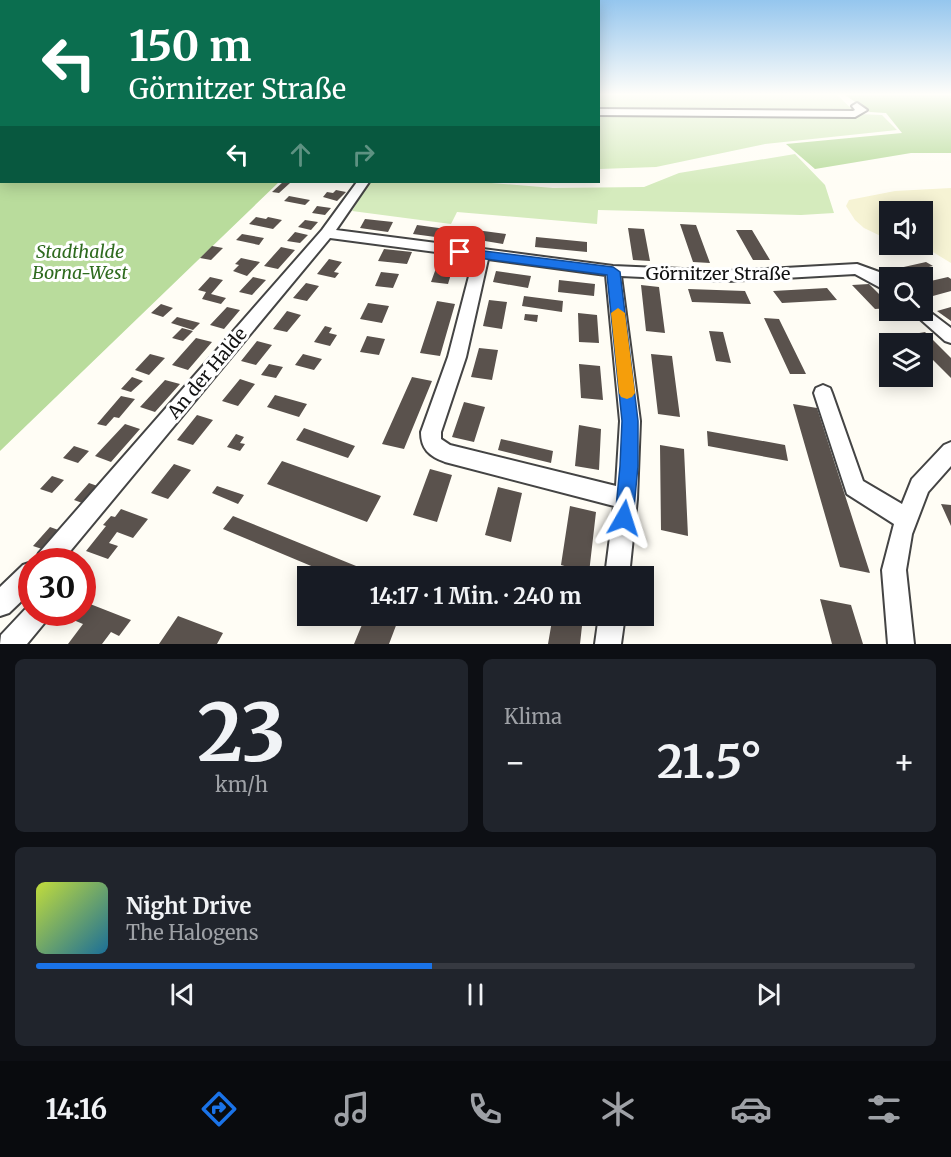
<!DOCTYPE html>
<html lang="de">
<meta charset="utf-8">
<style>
body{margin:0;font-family:Merriweather,serif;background:#20242c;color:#f1f3f6;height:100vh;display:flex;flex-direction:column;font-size:22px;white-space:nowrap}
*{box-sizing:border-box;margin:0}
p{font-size:20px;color:#9ea1a6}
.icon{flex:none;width:33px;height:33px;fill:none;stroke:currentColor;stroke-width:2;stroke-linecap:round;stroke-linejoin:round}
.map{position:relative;height:644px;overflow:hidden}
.drawer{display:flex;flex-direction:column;gap:15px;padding:15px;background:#0d0f14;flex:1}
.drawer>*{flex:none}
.guide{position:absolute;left:0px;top:0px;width:600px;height:183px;box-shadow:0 3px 15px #0003;background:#0b6e4f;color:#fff;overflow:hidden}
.controls{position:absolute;left:879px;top:201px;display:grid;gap:12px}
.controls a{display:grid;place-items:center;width:54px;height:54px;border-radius:0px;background:#171b24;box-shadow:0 3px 15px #0003;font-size:30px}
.speed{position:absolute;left:18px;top:548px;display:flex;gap:12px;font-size:30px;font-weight:700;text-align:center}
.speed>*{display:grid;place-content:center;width:78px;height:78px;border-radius:50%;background:#171b24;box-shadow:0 3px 15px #0003;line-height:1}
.speed .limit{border:9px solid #d22;background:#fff;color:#111}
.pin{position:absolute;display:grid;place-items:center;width:51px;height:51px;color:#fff;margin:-26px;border-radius:12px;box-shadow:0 3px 9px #0006}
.me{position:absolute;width:66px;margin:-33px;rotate:6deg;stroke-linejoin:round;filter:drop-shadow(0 0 4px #0008)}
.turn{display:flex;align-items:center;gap:21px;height:126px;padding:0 30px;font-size:27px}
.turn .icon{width:78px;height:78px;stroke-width:2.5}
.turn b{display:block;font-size:42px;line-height:51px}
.lanes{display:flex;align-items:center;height:57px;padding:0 30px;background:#0003;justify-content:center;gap:30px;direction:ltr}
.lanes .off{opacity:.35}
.big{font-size:45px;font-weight:700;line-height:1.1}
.drawer .tile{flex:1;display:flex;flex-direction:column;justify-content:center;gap:9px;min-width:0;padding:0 21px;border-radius:9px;background:#20242c}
.drawer .dial{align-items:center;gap:0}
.dial b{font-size:78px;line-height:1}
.song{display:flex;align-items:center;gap:18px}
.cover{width:72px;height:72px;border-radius:9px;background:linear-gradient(135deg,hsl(70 70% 55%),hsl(200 70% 35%))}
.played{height:6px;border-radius:3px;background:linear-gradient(90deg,#1a73e8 45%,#363941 45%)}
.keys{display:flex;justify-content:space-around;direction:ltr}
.heat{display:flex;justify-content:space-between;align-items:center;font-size:33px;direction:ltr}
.drawer .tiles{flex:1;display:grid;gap:15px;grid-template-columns:1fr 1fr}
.tile:last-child{grid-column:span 2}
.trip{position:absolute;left:297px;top:566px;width:357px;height:60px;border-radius:0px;background:#171b24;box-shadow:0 3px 15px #0003;font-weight:700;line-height:60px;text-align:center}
.menu{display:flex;height:96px;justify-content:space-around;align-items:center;background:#090b0e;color:#9ea1a6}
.menu .icon{width:42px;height:42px}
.menu .on{color:#1a73e8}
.menu b{font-size:27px;color:#f1f3f6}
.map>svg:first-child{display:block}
.farmland{fill:#f6f3d4}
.green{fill:#d5ebbd}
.forest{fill:#b9dc9c}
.building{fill:#5a524d}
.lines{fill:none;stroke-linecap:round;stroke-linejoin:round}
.minor-casing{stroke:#444;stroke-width:4}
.minor{fill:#fff;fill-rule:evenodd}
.route{fill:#1a73e8;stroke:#114b97;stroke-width:1.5}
.slow{fill:#f59e0b}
.labels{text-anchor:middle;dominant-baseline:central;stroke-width:6;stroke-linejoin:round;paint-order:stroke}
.park-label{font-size:18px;font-style:italic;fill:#2f6b1f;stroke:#fff}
.street-label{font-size:18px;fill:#111;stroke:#fff}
</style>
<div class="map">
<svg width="951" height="644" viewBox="0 0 951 644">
<rect width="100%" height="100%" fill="#fffdf5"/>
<path class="farmland" d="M951,188V263L928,249L906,245L922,244V212H890L889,240L864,228L855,220L846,206L849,200L895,191Z"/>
<path class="green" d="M598,95H837L857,114L882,115L897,130L765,144L656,167L599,169Z
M795,154L825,185L834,213L801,215L598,210L597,224L457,212L451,224L352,211L370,182H479L553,188L644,187L679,173Z"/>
<path class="forest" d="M845,95H951V153H911L815,169L786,144L902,133L886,113L870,112Z
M0,150L2,182H279L0,451Z"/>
<path class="building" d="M283,182L290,183L279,193L272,192Z
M336,190L346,192L337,201L323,197L327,192L333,193Z
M289,196L310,200L305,205L284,201Z
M317,206L331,208L325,215L312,213Z
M256,217L266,219L268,217L282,220L273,229L249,224Z
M365,219L393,222L388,232L360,228Z
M305,220L318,222L311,230L298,227Z
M680,224L696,225L710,263L693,262Z
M417,225L446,229L443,238L413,234Z
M628,228L644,229L650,261L633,260Z
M476,230L506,234L503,244L473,239Z
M736,230H752L770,260H753Z
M295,232L308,235L300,243L287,241Z
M242,234L264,238L259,245L236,240Z
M536,237L587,242V252L535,247Z
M212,246L223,248L211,260L200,258Z
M281,247L295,250L278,269L264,266Z
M384,249L412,252L407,264L378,261Z
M241,258L260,262L247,276L233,271L239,265L235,264Z
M329,259L342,262L334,272L339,273L335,278L317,274Z
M439,260L455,261L448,284L431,282Z
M926,262L933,266L892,276L886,271Z
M496,271L531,276L528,288L493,282Z
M381,272L399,274L393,288L375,286Z
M210,277L223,280L211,294L226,298L221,304L202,299L206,292L198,290Z
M253,277L266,280L252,295L239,292Z
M948,277L951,279V291L922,299V283Z
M559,280L595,284L594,296L558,292Z
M306,283L319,286L307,301L293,298Z
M869,284L890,305V308L875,309L852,285Z
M641,285L659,287L665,333L646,331Z
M827,288L837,300L782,303L773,291Z
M688,289L745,291L751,304L692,302Z
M524,296L563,301L562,312L522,306Z
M489,300L507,302L502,329L483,326Z
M437,301L455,304L440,356L420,353Z
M368,303L389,306L382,323L360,319Z
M161,304L173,308L163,317L151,313Z
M227,307L240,310L224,329L210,325Z
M951,307V321L937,311Z
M287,311L301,315L287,332L273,329Z
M578,313L597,315L599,343L579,342Z
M525,314L538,315L537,322L524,320Z
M177,317L200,323L193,330L171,323Z
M764,318L779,319L806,374H790Z
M325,326L332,328L329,333L337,335L330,346L314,342Z
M182,328L193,331L183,341L172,338Z
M709,331L723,332L731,363L716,361Z
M925,332L951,358V378L922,349V344H917L908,335Z
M367,336L385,339L379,355L360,352Z
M196,338L212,342L188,370L172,365Z
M257,341L272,345L256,365L241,361Z
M479,348L498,350L492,380L471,377Z
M150,354L165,358L149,375L135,370Z
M303,354L322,359L314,370L295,365Z
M651,354L672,356L680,417L658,414Z
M269,364L283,367L276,378L261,375Z
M579,364L600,366L603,400L581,398Z
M132,377L143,381L131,392L121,389Z
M412,377L432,381L404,449L382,444Z
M240,379L255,384L238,406L222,401Z
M165,380L180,384L155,412L140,407Z
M275,395L307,404L299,417L267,407Z
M121,396L135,399L119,418L114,417L106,426L97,424Z
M464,402L485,407L474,442L452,437Z
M793,404L817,408L870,573L840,567Z
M197,415L213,420L193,445L177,440Z
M125,424L140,429L111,462L95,456Z
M579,425L601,429L599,470L575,466Z
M304,428L355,446L348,458L296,440Z
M707,431L785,445L788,461L708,446Z
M236,434L244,437L240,443L245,444L240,451L227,447Z
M501,439L553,451L551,463L498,450Z
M660,445L684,449L688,536L661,530Z
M74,446L89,451L78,463L63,458Z
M282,461L381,496L367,522L267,484Z
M174,464L191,470L168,499L151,493Z
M430,469L452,475L437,522L413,515Z
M52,476L64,480L52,493L40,489Z
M89,483L103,488L88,505L74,500Z
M217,486L244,495L238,504L212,493Z
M498,487L522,493L511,542L485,535Z
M941,504L951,505V526Z
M570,506L596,512L589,573L561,565Z
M121,509L148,519L133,538L117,532L109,543L118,546L108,559L86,551L106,526L103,525L111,516L115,517Z
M233,516L361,568L357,576H335L223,529Z
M50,527L64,532L48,551L33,546Z
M82,590L91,594L85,602L131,620L119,636L111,632L102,644H68L83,624L71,619L69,623L58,618L62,612H82Z
M820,599L851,605L863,644H832Z
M366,615H400L389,644H354Z
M553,615L583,617L580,644H548Z
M178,616L223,633L217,644H159Z"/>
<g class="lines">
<defs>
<path id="minor" d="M0,101H2V107H0Z
M857,103L867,110L855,117L598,115V109L853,111L855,110L852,106Z
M357,182H369L336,230L613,266L728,271L857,264L879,272L890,280V293L855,274L728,281L621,276L640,421L637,499L629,576H605L614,506L445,462C429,456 421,449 421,432L448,357L474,257L330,238L62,561H35L39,553L322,230ZM488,259L606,275L620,421L616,486L450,445L441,439V432L466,357Z
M922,306L951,328V343L945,341L910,310H922Z
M823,385L830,388L832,393L863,481L902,504L912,479L944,445L951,442V466L928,492L912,534L906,570L914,644H888L882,570L894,524L847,494L814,393L816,388Z
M32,562V591L9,613L0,616V587L23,565Z
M32,602V612H50L46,621L27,644H0L1,635Z
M599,615H625L621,644H595Z"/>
</defs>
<use href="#minor" class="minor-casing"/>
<use href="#minor" class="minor"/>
</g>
<linearGradient id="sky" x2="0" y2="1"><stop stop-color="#95c6ee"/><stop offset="0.51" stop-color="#fffefa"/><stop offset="1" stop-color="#fffefa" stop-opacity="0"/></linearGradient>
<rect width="951" height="185" fill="url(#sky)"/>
<path class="route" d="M460,248L613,267L620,272L638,421V466L633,518L631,524L624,527L617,524L615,518L620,466L622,421L607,275L456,255L454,252Z"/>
<path class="slow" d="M618,308L625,313L635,393L632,397L627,399L621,397L619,393L611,313Z"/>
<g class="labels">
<g class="park-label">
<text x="80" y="251">Stadthalde<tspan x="80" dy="21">Borna-West</tspan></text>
</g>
<g class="street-label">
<text x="718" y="273">Görnitzer Straße</text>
<text transform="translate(207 373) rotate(-50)">An der Halde</text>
</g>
</g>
</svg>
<div class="controls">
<a><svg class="icon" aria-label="sound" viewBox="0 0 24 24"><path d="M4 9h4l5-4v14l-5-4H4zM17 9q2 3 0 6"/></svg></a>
<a><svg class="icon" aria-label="search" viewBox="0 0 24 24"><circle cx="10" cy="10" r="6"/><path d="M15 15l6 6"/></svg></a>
<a><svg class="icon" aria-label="layers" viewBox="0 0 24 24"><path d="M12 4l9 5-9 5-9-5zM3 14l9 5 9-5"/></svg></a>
</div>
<div class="speed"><div class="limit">30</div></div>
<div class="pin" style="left:460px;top:252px;background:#d93025"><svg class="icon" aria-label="arrive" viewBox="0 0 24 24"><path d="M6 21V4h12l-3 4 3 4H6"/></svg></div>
<svg class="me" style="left:624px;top:518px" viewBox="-20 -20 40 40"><path d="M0-17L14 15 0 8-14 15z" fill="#1a73e8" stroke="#fff" stroke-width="4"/></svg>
<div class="trip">14:17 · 1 Min. · 240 m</div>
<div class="guide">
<div class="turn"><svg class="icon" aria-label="left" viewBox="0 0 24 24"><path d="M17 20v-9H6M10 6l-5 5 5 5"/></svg><div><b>150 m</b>Görnitzer Straße</div></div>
<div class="lanes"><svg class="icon" aria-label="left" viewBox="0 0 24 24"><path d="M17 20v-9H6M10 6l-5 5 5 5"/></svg><svg class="icon off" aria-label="ahead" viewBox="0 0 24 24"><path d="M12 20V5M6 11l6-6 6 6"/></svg><svg class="icon off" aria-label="right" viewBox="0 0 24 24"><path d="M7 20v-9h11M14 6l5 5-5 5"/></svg></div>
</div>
</div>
<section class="drawer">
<div class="tiles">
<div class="tile dial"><b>23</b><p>km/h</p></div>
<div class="tile"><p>Klima</p>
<div class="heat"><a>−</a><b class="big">21.5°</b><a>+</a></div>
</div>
<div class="tile">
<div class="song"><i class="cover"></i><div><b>Night Drive</b><p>The Halogens</p></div></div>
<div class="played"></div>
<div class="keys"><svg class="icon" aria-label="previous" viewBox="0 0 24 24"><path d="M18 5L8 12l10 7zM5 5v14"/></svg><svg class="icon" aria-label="pause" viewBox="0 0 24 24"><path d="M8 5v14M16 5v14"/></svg><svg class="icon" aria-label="next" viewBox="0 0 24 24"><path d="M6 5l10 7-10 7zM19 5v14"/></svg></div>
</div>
</div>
</section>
<nav class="menu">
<b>14:16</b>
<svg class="icon on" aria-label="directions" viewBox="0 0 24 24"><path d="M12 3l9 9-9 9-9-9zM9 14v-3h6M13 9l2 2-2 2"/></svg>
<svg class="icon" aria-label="music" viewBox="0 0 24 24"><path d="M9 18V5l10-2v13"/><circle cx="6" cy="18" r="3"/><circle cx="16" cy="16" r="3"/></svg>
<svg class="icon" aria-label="phone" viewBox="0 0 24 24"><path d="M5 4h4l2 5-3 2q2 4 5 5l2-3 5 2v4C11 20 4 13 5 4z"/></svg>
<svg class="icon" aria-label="climate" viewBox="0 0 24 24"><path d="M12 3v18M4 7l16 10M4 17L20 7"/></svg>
<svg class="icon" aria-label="car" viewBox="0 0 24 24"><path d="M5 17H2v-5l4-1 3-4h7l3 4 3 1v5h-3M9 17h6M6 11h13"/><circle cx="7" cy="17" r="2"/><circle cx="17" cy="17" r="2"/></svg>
<svg class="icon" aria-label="filters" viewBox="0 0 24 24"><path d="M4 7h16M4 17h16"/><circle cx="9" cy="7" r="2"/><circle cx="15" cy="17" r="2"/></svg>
</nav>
